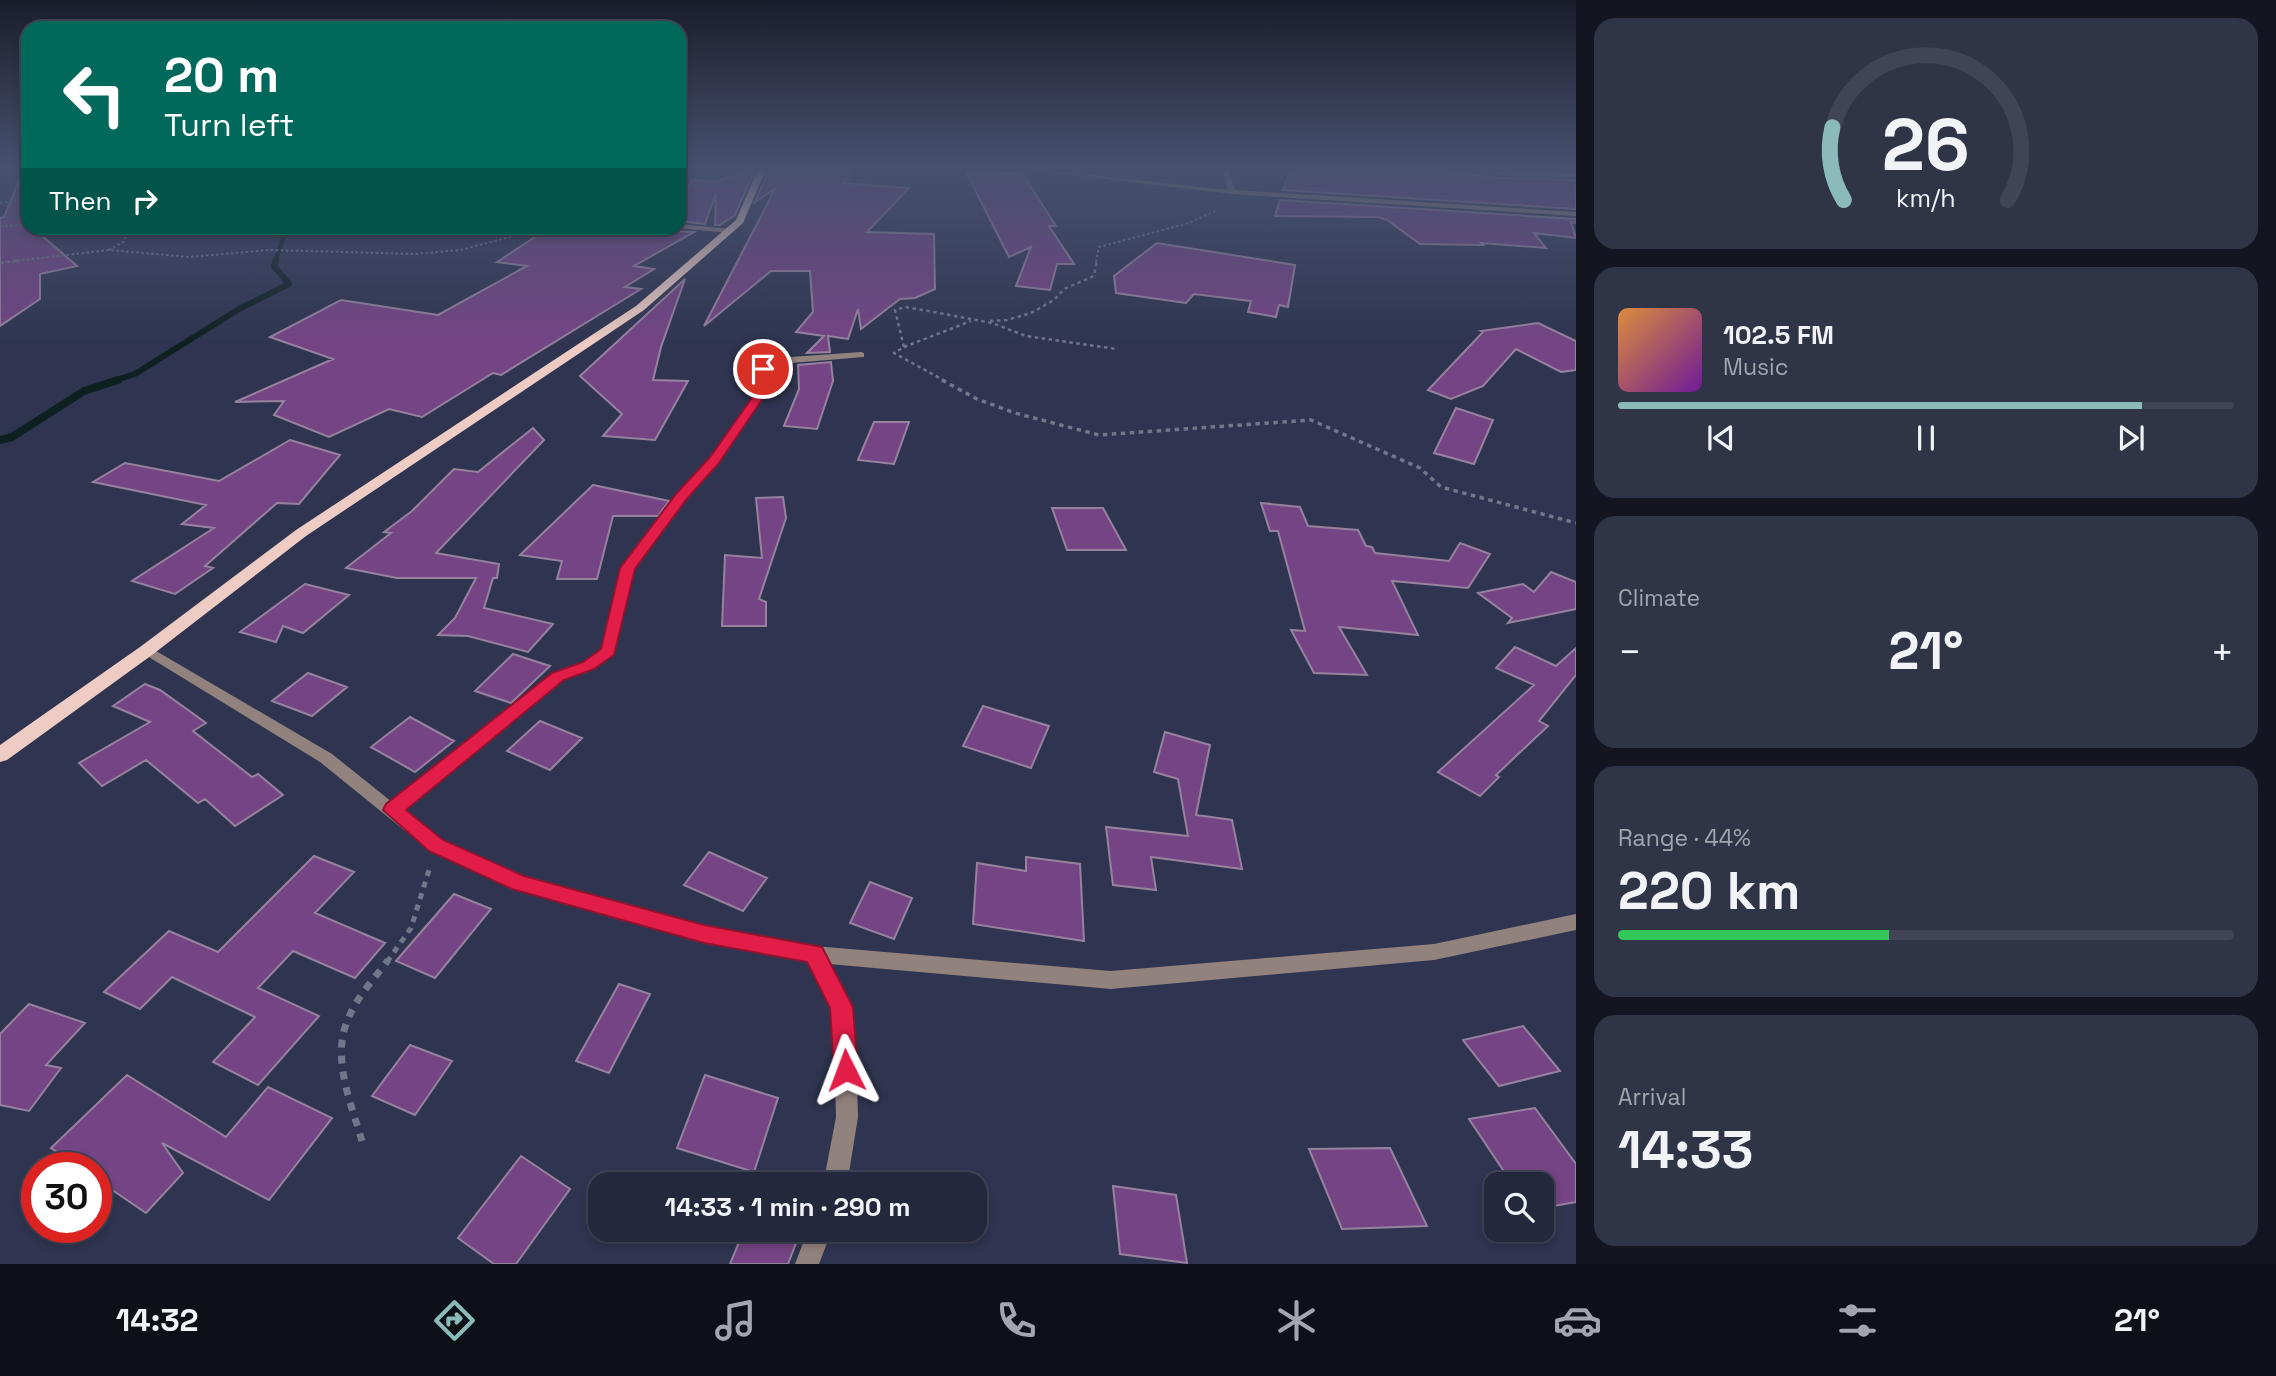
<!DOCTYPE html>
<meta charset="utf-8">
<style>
body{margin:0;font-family:"Space Grotesk",sans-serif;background:#2f3447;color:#f1f3f6;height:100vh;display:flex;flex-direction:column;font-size:26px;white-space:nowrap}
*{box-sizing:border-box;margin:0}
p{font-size:23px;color:#a3a6af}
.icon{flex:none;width:38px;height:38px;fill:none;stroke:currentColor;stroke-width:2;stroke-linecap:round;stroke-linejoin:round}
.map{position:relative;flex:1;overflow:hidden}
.details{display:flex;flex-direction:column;gap:18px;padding:18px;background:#131621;width:700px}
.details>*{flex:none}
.banner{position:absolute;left:21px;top:21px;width:665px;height:214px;border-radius:21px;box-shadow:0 4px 10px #0003,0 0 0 2px #404456;background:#00695c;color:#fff;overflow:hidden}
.buttons{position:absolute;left:1484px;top:1172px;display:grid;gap:14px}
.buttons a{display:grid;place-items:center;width:70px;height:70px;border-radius:14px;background:#23283c;box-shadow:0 4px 10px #0003,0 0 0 2px #404456;font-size:35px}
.speed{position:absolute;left:21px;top:1152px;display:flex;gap:14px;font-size:35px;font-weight:700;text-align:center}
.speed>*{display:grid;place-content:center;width:91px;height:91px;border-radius:50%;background:#23283c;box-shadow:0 4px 10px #0003,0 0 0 2px #404456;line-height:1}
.speed .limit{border:10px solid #d22;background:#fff;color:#111}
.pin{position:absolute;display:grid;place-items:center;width:60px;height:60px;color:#fff;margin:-30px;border:4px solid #fff;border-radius:50%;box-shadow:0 2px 7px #0007}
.me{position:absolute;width:77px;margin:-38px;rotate:357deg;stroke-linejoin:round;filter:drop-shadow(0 0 5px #0008)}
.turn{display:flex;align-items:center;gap:24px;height:147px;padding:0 28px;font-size:32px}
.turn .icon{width:91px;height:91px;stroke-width:2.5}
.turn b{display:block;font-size:49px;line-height:60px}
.then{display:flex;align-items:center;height:66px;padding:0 28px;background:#0003;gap:14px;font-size:26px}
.big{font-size:52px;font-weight:600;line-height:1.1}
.details .widget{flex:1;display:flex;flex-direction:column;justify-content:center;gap:10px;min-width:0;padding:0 24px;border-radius:21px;background:#2f3447}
.details .dial{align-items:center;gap:0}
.dial svg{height:182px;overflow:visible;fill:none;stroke:#404456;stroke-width:7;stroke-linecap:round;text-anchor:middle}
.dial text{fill:#f1f3f6;stroke:none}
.song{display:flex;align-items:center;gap:21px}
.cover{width:84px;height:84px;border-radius:10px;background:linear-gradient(135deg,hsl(30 70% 55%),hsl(280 70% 35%))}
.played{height:7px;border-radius:4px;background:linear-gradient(90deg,#8bbbb9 85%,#404456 85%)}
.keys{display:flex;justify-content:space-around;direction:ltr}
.heat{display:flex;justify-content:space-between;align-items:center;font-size:38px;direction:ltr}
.charge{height:10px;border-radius:5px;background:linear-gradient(90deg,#34c759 44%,#404456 0)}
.trip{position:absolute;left:588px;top:1172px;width:399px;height:70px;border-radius:21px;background:#23283c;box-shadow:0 4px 10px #0003,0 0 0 2px #404456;font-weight:600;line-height:70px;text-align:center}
.tab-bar{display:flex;height:112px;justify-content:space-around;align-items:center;background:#0e1018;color:#a3a6af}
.tab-bar .icon{width:49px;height:49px}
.tab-bar .current{color:#8bbbb9}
.tab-bar b{font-size:32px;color:#f1f3f6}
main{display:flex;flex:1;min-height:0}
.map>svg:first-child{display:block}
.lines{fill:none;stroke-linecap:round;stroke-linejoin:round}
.stream-far2{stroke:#0f2021;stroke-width:4.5}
.stream-far1{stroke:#0f2021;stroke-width:6}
.stream{stroke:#0f2021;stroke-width:8}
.building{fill:#744484;stroke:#97829e;stroke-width:2}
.path-far4{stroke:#71768b;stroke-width:2;stroke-dasharray:2.5 2.5;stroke-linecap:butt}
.path-far3{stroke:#71768b;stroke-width:2.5;stroke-dasharray:3.5 3.5;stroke-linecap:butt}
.path-far2{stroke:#71768b;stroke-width:3.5;stroke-dasharray:4.5 4.5;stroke-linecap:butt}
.path-far1{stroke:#71768b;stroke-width:5;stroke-dasharray:6 6;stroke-linecap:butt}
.path{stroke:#71768b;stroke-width:7;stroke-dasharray:8 8;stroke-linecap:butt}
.street{fill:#92827d;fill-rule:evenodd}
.primary{fill:#eeccc3;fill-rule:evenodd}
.route{fill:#e11d48;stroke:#92132f;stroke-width:2}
</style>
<main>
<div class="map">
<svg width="1576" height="1264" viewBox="0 0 1576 1264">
<rect width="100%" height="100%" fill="#2f3550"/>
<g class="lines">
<path class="stream-far2" d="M207,228L204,229L284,236L275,262"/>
<path class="stream-far1" d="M113,381L135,374L239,309L289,284L274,266L276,260"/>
<path class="stream" d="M0,440L12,437L84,391L118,380"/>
</g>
<path class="building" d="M25,167H28V228H33L77,266L40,274V299L0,326V218L4,217Z
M745,167H756L735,215L720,225H715L716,193L705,224L679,221V195H685L692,180L716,181L744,172Z
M770,167H857L843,183L909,188L867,232L934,234L935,289L915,298L900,299L861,329L858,309L848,339L828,336L830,352L807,353L824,336L796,332L813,312L810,271H771L704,326L775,189L755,202Z
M1291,167L1361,169V167H1426L1429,170L1500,178L1576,180V209L1283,190Z
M966,172L1022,173L1056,226H1049L1074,264H1057L1050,290L1016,286L1031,247L1009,257Z
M1280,200L1576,219V223L1571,222L1576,238L1534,233L1546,248L1481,243L1483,245L1420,244L1387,220L1378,217L1275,216Z
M586,228H674L676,231L694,232L634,266L654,269L625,287L641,289L501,375L493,373L422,417L389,409L329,437L274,415L284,401L235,402L333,359L270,337L341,300L438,315L527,266L497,262L538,235L575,236Z
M1157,243L1295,265L1288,307L1279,305L1276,317L1248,312L1251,301L1194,294L1186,303L1116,293L1114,276Z
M685,279L661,347L653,380L688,381L655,440L603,436L622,414L580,376Z
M1538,323L1576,341V370L1561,372L1516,349L1483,386L1451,399L1428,390L1483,332L1481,331Z
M831,362L833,381L817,429L784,426L799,389L798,365Z
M1456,408L1493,420L1474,464L1434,453Z
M874,422H909L894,464L858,460Z
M533,428L544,440L436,553L499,564L497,578H493L484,608L553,624L528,652L468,636L438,635L455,618L476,578H397L346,568L391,533L384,532L412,511L454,469L478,472Z
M290,440L340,455L299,504L277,503L205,566L213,568L175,594L132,581L214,528L182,524L206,505L93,482L125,463L219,481Z
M593,485L669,501L658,516H613L597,579H557L562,561L520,555Z
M783,497L786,518L759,599L766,602V626H722L725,555L762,558L756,498Z
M1261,503L1300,507L1308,526L1358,530L1366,546L1372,547L1375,553L1449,561L1460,543L1490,554L1468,588L1392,581L1418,635L1339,627L1367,675L1314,673L1291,630L1305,631L1278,531H1270Z
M1052,508H1103L1126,550H1067Z
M1551,572L1576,582V609L1508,623L1512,618L1478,593L1523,584L1534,592Z
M305,584L349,595L303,633L283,626L276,642L240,632Z
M1515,647L1556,666L1576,648V675L1539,721L1548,726L1496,775L1499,777L1480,796L1438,772L1534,685L1496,668Z
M513,654L550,666L511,703L475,691Z
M308,673L347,687L312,716L272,701Z
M145,684L160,690L206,723L193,731L252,777L258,774L283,795L235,826L205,799L198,803L146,760L102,786L79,763L150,722L113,706Z
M983,706L1049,726L1031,768L963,746Z
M410,717L454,741L415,772L371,747Z
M540,721L582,738L550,770L507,751Z
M1165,732L1210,745L1196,815L1232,820L1242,869L1151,857L1156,890L1113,885L1106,827L1188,836L1178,779L1154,772Z
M709,852L767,878L743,911L684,885Z
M314,856L354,872L315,913L385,943L355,978L293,951L258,988L319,1016L258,1085L213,1062L255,1017L172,977L140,1009L104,992L169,931L218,952Z
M1026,857L1080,864L1084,941L973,924L977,863L1026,871Z
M870,882L912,898L894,939L850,923Z
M454,894L491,909L435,978L396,961Z
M619,984L650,994L609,1073L576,1061Z
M29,1004L85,1023L46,1065L61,1068L29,1111L0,1105V1034Z
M1523,1026L1560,1071L1499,1086L1463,1040Z
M410,1045L452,1061L415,1115L372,1096Z
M127,1075L226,1137L268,1087L332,1118L269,1200L162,1143L183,1173L146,1213L96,1179V1167H79L51,1148Z
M705,1075L778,1098L754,1172L677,1148Z
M1535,1108L1576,1164V1202L1542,1208V1185H1513L1469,1119Z
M1390,1148L1427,1226L1342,1229L1309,1149Z
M521,1156L570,1189L516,1264H494L458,1238Z
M1113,1186L1176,1195L1187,1263L1120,1254Z
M744,1230H801L788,1264H730Z"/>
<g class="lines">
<path class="path-far4" d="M1338,181L1363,167
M679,186L733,187
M0,203L28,199
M0,226L28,225
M109,250L125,241V228
M7,262L109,250L189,257L270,250L416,254L460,250L544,228
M1096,262L1099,247L1189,223L1217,210"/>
<path class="path-far3" d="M0,263L21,260
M990,321L1007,320L1031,313L1054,300L1064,289L1094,276L1097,260
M904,347L971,321
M945,381L894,353L904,347L895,310L905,307L923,310L992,323L1026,336L1117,349"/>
<path class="path-far2" d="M942,380L977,399L1015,413L1099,435L1311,420L1420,468L1441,487L1576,523"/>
<path class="path-far1" d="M387,962L411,928L430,867"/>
<path class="path" d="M362,1141C351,1103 331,1058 348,1019C356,998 375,978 388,960"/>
<path class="street" d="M1003,167H1021L1228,190L1223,172L1229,167H1236L1229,173L1235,190L1576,212V216L1232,194Z
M1429,167L1576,173V177L1500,175Z
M679,224L731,229L735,231L731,233L676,228H679Z
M861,352L864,353V357L779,364L768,370L772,385L719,462L685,499L634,568L613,654L593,668L563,679L404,811L442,841L523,877L704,926L814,946L1111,971L1434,944L1576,914V930L1434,960L1111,989L829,964L851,1007L856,1046L858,1117L847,1185H823L836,1117L834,1046L831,1008L808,961L704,942L519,890L430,851L320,762L139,651L141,648H151L332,754L392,802L553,673L583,662L601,649L622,568L677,495L711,458L762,385L760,367L777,358Z
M808,1230H832L819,1264H795Z"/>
<path class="primary" d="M759,167H767L743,223L644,310L306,536L152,655L7,760L0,762V745L140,647L296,530L636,306L736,220Z"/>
</g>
<linearGradient id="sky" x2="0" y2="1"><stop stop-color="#1a1d2c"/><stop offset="0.49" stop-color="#47516f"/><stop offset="1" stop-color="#47516f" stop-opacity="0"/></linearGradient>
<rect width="1576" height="344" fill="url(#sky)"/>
<path class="route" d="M763,366L769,369L772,385L719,463L686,500L635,569L614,655L594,669L564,680L406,810L443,840L524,876L704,925L822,947L853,1007L858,1070L855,1078L846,1081L837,1078L834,1070L830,1008L807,962L704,943L512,889L429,851L383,810L386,804L552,673L583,662L601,649L620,568L676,494L710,457L761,385L758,369Z"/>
</svg>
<div class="buttons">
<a><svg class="icon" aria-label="search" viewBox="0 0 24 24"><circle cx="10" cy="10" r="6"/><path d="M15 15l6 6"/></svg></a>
</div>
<div class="speed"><div class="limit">30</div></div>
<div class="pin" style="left:763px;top:369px;background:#d93025"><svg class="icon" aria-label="arrive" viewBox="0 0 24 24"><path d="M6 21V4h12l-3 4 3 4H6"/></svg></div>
<svg class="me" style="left:846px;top:1070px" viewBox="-20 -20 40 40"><path d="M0-17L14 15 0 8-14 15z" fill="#e11d48" stroke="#fff" stroke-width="4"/></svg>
<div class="trip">14:33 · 1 min · 290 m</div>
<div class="banner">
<div class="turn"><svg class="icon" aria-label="left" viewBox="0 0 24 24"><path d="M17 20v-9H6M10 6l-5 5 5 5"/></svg><div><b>20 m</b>Turn left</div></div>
<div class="then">Then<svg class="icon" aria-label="right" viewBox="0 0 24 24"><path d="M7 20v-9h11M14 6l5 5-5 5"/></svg></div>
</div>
</div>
<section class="details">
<div class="widget dial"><svg viewBox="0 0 100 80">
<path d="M14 69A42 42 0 1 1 86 69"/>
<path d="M14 69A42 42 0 0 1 9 37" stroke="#8bbbb9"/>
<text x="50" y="56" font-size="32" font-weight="700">26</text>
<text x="50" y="72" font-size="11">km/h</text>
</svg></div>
<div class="widget">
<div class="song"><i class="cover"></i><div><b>102.5 FM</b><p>Music</p></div></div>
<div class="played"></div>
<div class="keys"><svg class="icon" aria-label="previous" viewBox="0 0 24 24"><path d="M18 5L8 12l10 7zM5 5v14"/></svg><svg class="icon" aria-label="pause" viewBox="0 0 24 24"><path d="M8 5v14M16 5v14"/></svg><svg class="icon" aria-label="next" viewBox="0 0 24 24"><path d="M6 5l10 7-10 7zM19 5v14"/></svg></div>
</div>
<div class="widget"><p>Climate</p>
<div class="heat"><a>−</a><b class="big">21°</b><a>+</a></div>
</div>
<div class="widget"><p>Range · 44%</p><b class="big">220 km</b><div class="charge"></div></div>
<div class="widget"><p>Arrival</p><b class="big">14:33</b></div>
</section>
</main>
<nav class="tab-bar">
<b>14:32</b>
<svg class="icon current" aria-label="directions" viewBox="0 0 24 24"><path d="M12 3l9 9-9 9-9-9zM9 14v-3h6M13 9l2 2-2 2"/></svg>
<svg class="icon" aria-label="music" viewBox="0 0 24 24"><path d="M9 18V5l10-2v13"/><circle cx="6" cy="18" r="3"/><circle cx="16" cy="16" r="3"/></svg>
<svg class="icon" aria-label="phone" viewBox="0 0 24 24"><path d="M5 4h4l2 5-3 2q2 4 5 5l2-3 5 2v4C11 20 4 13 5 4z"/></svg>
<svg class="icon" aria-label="climate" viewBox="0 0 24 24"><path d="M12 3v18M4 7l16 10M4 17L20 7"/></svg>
<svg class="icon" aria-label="car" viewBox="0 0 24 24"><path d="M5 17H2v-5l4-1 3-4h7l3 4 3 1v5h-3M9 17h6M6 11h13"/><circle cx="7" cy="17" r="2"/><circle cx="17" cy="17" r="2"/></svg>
<svg class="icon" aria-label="filters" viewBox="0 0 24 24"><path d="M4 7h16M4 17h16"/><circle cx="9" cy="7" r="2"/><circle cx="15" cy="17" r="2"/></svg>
<b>21°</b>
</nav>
